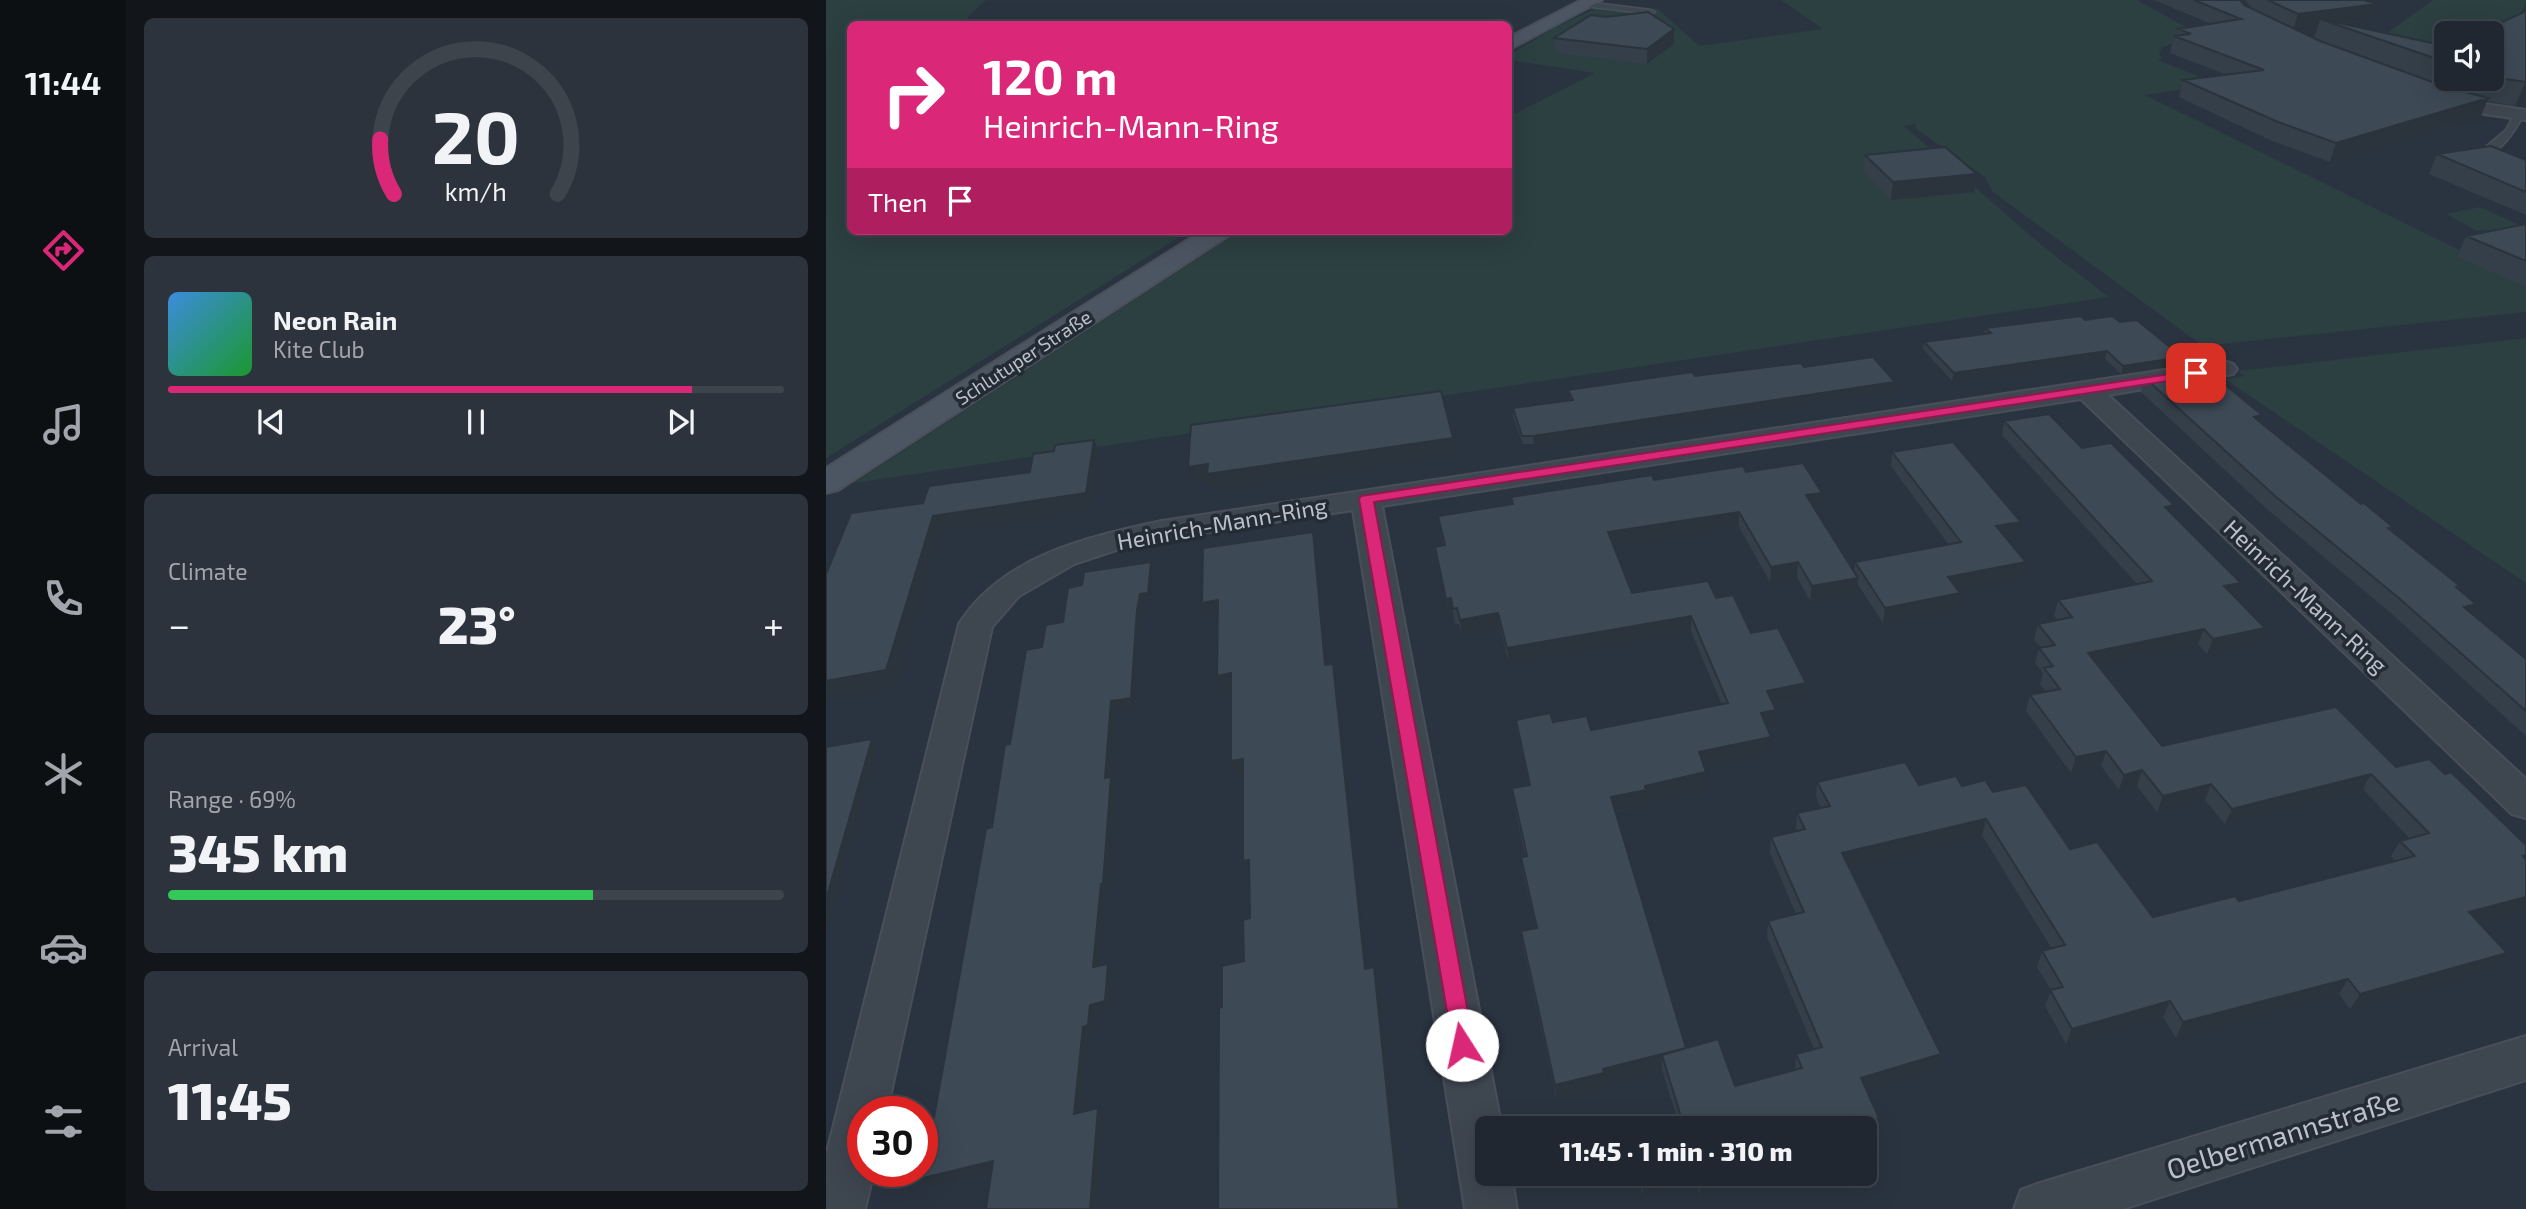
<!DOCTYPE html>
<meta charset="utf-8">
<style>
body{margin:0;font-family:"Exo 2",sans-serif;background:#2d333c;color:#f1f3f6;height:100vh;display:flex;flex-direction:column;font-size:26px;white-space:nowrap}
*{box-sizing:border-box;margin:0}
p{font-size:23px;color:#a2a5ab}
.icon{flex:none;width:38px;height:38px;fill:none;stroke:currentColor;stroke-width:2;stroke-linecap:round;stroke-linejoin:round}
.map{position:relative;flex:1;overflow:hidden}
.panel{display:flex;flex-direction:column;gap:18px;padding:18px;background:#12151a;width:700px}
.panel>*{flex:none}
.guide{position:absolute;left:21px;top:21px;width:665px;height:214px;border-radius:10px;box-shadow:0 7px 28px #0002,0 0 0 2px #3d444c;background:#db2777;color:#fff;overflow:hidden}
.buttons{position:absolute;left:1608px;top:21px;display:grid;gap:14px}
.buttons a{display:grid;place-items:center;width:70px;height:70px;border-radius:10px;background:#202730;box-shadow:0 7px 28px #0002,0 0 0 2px #3d444c;font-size:35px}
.speed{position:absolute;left:21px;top:1096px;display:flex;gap:14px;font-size:35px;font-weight:700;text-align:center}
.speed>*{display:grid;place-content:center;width:91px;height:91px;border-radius:50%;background:#202730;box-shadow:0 7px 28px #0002,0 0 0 2px #3d444c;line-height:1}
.speed .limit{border:10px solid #d22;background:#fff;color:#111}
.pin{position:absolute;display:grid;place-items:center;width:60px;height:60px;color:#fff;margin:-30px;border-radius:14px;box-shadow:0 4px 10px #0006}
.me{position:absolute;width:77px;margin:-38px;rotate:350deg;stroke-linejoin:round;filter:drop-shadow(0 0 5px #0008)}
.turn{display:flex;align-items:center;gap:24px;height:147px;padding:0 21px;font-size:32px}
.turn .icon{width:91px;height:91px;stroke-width:2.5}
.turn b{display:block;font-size:49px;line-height:60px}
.then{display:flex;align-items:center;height:66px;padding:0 21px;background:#0003;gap:14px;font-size:26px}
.big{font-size:52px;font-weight:800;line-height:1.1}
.panel .widget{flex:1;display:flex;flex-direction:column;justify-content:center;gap:10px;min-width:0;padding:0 24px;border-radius:10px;background:#2d333c}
.panel .dial{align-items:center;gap:0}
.dial svg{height:182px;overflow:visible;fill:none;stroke:#3d444c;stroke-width:7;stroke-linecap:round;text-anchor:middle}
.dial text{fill:#f1f3f6;stroke:none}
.song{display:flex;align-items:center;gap:21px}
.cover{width:84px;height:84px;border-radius:10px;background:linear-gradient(135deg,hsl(210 70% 55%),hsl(130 70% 35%))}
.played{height:7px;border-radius:4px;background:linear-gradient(90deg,#db2777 85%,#3d444c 85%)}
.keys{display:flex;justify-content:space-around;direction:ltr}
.heat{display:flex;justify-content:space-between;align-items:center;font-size:38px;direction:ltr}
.charge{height:10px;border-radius:5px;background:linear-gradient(90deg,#34c759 69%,#3d444c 0)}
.trip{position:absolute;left:649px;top:1116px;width:402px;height:70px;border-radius:10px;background:#202730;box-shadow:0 7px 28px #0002,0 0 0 2px #3d444c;font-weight:800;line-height:70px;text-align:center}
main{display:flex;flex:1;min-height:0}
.tabs{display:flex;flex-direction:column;width:126px;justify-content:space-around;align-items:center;background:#0d1013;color:#a2a5ab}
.tabs .icon{width:49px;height:49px}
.tabs .current{color:#db2777}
.tabs b{font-size:32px;color:#f1f3f6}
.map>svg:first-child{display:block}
.green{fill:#2c3f41}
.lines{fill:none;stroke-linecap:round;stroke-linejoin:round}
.lane-casing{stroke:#484f59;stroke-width:3}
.street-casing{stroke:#484f59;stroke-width:4}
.secondary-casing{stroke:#484f59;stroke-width:4}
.lane{fill:#3e4650;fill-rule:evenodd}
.street{fill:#3e4650;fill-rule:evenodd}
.secondary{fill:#4c5662;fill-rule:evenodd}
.wall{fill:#343f49;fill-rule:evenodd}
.shaded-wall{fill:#2b333c}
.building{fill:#3d4955;stroke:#2b333c;stroke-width:2}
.route{fill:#db2777;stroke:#8e194d;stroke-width:2}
.labels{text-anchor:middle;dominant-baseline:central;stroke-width:7;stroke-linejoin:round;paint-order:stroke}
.far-street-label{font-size:19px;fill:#bbc1ca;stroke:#232b35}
.street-label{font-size:23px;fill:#bbc1ca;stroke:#232b35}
.near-street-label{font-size:28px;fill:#bbc1ca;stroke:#232b35}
</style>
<main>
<nav class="tabs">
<b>11:44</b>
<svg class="icon current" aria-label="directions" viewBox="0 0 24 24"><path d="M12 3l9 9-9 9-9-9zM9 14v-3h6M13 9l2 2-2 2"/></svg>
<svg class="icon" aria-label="music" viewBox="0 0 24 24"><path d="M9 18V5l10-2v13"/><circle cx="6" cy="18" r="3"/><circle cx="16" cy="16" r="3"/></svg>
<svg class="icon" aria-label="phone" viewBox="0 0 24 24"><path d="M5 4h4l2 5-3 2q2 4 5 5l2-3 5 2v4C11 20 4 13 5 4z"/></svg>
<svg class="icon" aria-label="climate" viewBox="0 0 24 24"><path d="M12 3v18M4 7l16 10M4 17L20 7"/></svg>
<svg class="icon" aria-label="car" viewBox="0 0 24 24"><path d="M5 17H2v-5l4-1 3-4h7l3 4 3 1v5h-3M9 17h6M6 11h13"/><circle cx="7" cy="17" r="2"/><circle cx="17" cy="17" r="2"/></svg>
<svg class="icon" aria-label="filters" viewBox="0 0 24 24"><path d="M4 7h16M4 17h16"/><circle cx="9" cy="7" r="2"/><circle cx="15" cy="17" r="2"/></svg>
</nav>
<section class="panel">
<div class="widget dial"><svg viewBox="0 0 100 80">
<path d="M14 69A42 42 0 1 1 86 69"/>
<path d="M14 69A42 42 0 0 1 8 45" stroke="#db2777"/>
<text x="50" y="56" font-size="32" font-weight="700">20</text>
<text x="50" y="72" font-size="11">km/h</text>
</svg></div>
<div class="widget">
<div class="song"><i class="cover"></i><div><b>Neon Rain</b><p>Kite Club</p></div></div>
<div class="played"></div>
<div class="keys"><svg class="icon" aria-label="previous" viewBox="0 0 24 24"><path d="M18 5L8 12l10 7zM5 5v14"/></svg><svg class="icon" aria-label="pause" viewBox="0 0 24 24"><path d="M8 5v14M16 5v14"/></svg><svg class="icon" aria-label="next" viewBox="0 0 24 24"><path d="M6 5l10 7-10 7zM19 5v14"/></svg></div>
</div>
<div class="widget"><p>Climate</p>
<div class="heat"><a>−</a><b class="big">23°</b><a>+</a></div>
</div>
<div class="widget"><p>Range · 69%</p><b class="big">345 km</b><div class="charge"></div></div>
<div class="widget"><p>Arrival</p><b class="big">11:45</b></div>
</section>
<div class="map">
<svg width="1700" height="1209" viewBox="0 0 1700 1209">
<rect width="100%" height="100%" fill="#2a3440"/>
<path class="green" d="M0,0H160L142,17L139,24H24V231H363L0,458Z
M955,0H1311L1367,31L1408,75L1394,72V68L1351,42L1336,47L1333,53L1336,59L1332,60L1391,84L1319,95L1700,283V312L1377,346L1167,192L1159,177L1089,128L1090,124L1078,126L1219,248L1283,297L28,483L414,231H682L683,117L769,73L683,60V55L730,27L771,8L786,10L797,5L832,9L873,46L997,29Z
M1607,0H1700C1700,13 1678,30 1665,33C1653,37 1634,33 1620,33V46L1553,39Z
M1654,207L1700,228L1676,235L1664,230L1651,231L1621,214Z
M1700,338V583L1399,379L1419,376L1412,371Z"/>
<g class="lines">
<defs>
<path id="lane" d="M760,2L825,10L829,12L825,14L757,6Z
M1690,112L1698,114C1690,129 1673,157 1654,156V152L1680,130Z"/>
<path id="street" d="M1615,92L1659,104L1700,110V120L1658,114L1609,101L1607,97Z
M1398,361L1407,364L1411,369L1407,374L1282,395L1700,779V818L1686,814L1255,399L556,506L676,1129H662V1174H685L691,1209H639L527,510L336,539L293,549L248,564L193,596L166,627L61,1111H37V1171H48L39,1209H0V1156L133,624C177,555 262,537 336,521Z
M1700,1036V1080L1297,1209H1188L1195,1190L1214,1183Z"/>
<path id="secondary" d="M756,0H776L682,50V38Z
M376,231H405L402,236L12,490L0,493V468Z"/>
</defs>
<use href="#lane" class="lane-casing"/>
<use href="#street" class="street-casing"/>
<use href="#secondary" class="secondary-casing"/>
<use href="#lane" class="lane"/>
<use href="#street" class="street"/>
<use href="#secondary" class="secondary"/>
</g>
<path class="wall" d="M1328,0H1414L1418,5L1426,9L1419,0H1538L1546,19L1514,24L1620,46V79H1666V33L1700,11V102L1689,106L1661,101L1655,116L1504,162L1446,141L1353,97L1357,80L1401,75L1344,53L1348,36H1350L1352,29L1385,24ZM1492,27L1488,38L1470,29Z
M780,17L848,44L821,64L729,53L728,38Z
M1611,154L1700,160V215L1603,174Z
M1039,155L1151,174L1148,192L1065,200L1037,172Z
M1700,224V287L1631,257L1640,236Z
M1259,320L1354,365L1295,374L1279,359L1126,381L1097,349L1098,342L1158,334L1159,328Z
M978,367L1068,390L708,444H697L687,417V408L744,400L742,390L869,376Z
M1319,378L1434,421L1634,586L1633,589L1645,613L1700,659V736L1566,614L1443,511L1315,392Z
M1178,421L1256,448L1348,505L1346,513L1409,598L1433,643L1381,654L1372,644L1272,665L1336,746L1570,767L1653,922L1669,968L1524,1009L1513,994L1350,1038L1337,1017L1240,1044L1219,1006L1225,990L1211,967L1216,951L1226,949L1156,835L1023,866L1111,1070L1040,1090L1050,1133L851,1118L836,1069L778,1084L779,1088L731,1100L697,947L695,931L710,928L697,873L695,857L699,856L688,804L686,788L703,785L692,735L690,720L727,722L765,730L896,705L865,631L683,663L674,628L636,635L633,624H629L627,613L623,614L611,562L609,547L617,545L612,516L685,504V497L828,480L920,472L996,493L994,507L989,508L1028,572L1029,562L1123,545L1065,466L1066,452L1192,537L1181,539L1200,562L1196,578L1131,590L1134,593L1131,609L1057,623L1031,583L1030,593L984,601L971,577L944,582L913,527L788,546L806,593L890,598L925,633L980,683L979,699L948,705L949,725L941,727L944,752L878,766L880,788L820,801L821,805L789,812L860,1049L909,1086L969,1070L970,1054L988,1049L941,937L942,921L970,914L944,853L945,837L971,831L970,829L971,813L995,808L990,797L991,782L1136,786L1167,792L1244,849L1327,917L1413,901L1569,861L1565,856L1574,841L1583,838L1537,789L1399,824L1379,800L1331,812L1311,786L1293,790L1275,766L1245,773L1200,711L1204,695L1220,692L1214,684L1217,673L1209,663L1213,648L1215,647L1208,640L1212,624L1232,620L1228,616L1232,600L1311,584L1176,435Z
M812,1174H946L874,1195L869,1181L817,1196Z"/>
<path class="shaded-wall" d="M1551,4L1546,19L1509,24L1494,19L1492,27L1467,30L1472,14Z
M848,29V44L821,64V49Z
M1700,82V102L1689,106L1699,83Z
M1662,98L1655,116L1504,162L1510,143Z
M1151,174L1148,192L1065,200L1067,182Z
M1281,351L1279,359L1126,381L1128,373Z
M1356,357L1354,365L1295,374L1297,366Z
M1069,382L1068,390L708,444L707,436Z
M1436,415L1431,430L1428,417Z
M627,438L630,454L386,491L383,482L367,484L362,467Z
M268,440L273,455L265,509L114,532L70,687L0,699V681L107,516L260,493Z
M996,493L994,507L979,510L980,495Z
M1348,505L1344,520L1339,507Z
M913,512V527L783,547L782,532Z
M1195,522L1192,537L1167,542L1170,526Z
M487,532L490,548L503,681L499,665Z
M325,562L328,570L325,602L317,603L314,618L308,707L289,710L283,787L279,778L285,701L311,610L314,594Z
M972,562L971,577L944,582L945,567Z
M1200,562L1196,578L1119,592L1122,577Z
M1032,578L1030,593L984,601L986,586Z
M1415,583L1410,598L1398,586Z
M1134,593L1131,609L1057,623L1059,608Z
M625,598L627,613L623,614L620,599Z
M392,600L397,616L381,618L376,603Z
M1650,604L1642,619L1638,607Z
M672,613L674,628L636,635L634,620Z
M865,616V631L683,663L681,648Z
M1439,628L1433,643L1381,654L1387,639Z
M1378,629L1372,644L1257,668L1262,653Z
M507,664L511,680L543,985L539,969Z
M405,673L410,689L396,692L391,676Z
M980,683L979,699L940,706L941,691Z
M950,710L949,725L934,728L935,713Z
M945,737L944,752L872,767L873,752Z
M46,739L52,748L0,933V900Z
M1280,751L1275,766L1245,773L1250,757Z
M417,759L423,775L411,777L405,761Z
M1316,770L1311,786L1293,790L1298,775Z
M880,772V788L820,801L821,805L786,812L785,797L819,786Z
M1545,774L1537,789L1399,824L1406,809Z
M285,777L289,786L282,893H279L272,976L267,967Z
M1385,784L1379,800L1331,812L1337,796Z
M1160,819L1156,835L1014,868L1016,853Z
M423,860V877L417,861Z
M1700,897V910L1633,928L1643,912Z
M1681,953L1669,968L1524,1009L1534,994Z
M282,964L286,973L284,1010L269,1014L267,1034L262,1035L253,1123L248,1114L257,1027L264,1005Z
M548,967L553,983L576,1209H573Z
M1522,979L1513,994L1350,1038L1357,1022Z
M1344,1001L1337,1017L1240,1044L1246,1029Z
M860,1048L836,1055V1069L778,1084L779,1088L731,1100L729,1085L777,1069Z
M1115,1054L1111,1070L1032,1093L1035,1078Z
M272,1108L277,1117L270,1209H264Z
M1053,1118L1050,1133L1040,1136V1129H1029L1030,1126Z
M167,1161L174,1169L104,1186L97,1178Z
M842,1174H869V1181L817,1196V1181Z
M896,1174H946L874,1195V1181Z"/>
<path class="building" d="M1368,0H1414L1418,5L1494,41L1620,87L1662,98L1510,143L1452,122L1357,80L1438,70L1348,36L1365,34L1352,29L1415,19Z
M1442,0H1538L1551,4L1472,14Z
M1700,11V82L1666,77V33H1653Z
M822,12L848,29L821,49L728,38L765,15L780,17Z
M1494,19L1620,46V62Z
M1665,146L1700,160V192L1611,154Z
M1119,147L1151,174L1067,182L1039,155Z
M1700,224V261L1640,236Z
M1255,316L1259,320L1286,316L1294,322L1311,320L1356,357L1297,366L1281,351L1128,373L1098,342L1165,333L1159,328Z
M1047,357L1069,382L707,436H696L687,408L747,400L742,390L866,372L869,376L975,363L978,367Z
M1379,368L1436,415L1428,417L1535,504L1538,503L1567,527L1562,528L1634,586L1630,587L1650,604L1638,607L1700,659V711L1574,599L1449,496L1319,378Z
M615,391L627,438L381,474L382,464L362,467L365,425Z
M1223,414L1256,448L1285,443L1348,505L1339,507L1415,583L1398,586L1439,628L1387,639L1378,629L1262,653L1336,746L1510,707L1570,767L1603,759L1619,774L1625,772L1700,845V855L1697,856L1700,860V897L1643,912L1681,953L1534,994L1522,979L1357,1022L1344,1001L1246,1029L1224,990L1237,987L1216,951L1239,945L1160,819L1016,853L1115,1054L1035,1078L1053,1118L1030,1126L1031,1129H812L855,1117L836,1055L892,1039L909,1086L976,1068L970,1054L996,1047L942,921L978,912L945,837L979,829L971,813L1004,806L991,782L1079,762L1093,785L1130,776L1136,786L1159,780L1167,792L1200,785L1244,849L1271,842L1327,917L1409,896L1413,901L1589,856L1574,841L1603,833L1545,774L1406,809L1385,784L1337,796L1316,770L1298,775L1280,751L1250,757L1204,695L1234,689L1218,668L1227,666L1213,648L1229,645L1212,624L1246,617L1232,600L1326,581L1178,421Z
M268,440L260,493L107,516L60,670L0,681V574L25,513L97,503L103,486L204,472L207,454L228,451L229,445Z
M1127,442L1195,522L1170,526L1200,562L1122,577L1134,593L1059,608L1029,562L1135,542L1066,452Z
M977,463L996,493L980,495L1032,578L986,586L972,562L945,567L913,512L782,532L806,593L882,581L890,598L907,595L925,633L952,628L980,683L941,691L950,710L935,713L945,737L873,752L880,772L819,786L820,790L785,797L860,1048L777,1069L778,1073L729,1085L695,931L711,928L695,857L701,856L686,788L704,785L690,720L724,713L727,722L761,716L765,730L902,703L865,616L681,648L672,613L634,620L631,608L627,609L625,598L620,599L609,547L619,545L612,516L687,504L685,497L826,475L828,480L917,466L920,472Z
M487,532L499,665L507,664L539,969L548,967L573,1209H392L393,1008L396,1007V966L418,961L417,920L424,918L423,860L417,861V759L405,761V673L391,676L392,600L376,603L377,548Z
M325,562L322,593L314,594L311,610L305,698L285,701L279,778L285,777L277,884H275L267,967L282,964L279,1001L264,1005L262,1025L257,1027L248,1114L272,1108L264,1209H160L167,1161L97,1178L160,829L166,827L179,745L184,744L200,650L216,647L220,625L237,622L242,588L256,585L258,572Z
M46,739L0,900V747Z
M815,1174H842L817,1181Z
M872,1174H896L874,1181Z"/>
<path class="route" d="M1370,370L1375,371V376L548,502L648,1045L644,1052L636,1056L628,1052L533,499L535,496Z"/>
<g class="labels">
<g class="far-street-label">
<text transform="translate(197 357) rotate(-33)">Schlutuper Straße</text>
</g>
<g class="street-label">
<text transform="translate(396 523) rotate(-10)">Heinrich-Mann-Ring</text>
<text transform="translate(1480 596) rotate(43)">Heinrich-Mann-Ring</text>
</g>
<g class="near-street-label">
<text transform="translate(1457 1134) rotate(-17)">Oelbermannstraße</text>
</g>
</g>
</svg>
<div class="buttons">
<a><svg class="icon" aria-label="sound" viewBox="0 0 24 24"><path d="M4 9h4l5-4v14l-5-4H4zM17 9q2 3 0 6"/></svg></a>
</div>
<div class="speed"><div class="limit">30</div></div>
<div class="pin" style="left:1370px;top:373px;background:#d93025"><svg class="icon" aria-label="arrive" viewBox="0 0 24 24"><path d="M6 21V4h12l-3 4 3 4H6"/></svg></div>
<svg class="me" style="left:636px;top:1045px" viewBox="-20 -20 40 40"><circle r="19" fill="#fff"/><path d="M0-13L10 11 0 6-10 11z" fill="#db2777"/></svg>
<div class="trip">11:45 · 1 min · 310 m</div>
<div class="guide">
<div class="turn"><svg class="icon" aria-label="right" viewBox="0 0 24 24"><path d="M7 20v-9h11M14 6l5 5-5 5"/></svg><div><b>120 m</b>Heinrich-Mann-Ring</div></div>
<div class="then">Then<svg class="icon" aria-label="arrive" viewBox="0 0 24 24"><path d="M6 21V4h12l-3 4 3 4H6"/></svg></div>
</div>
</div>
</main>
